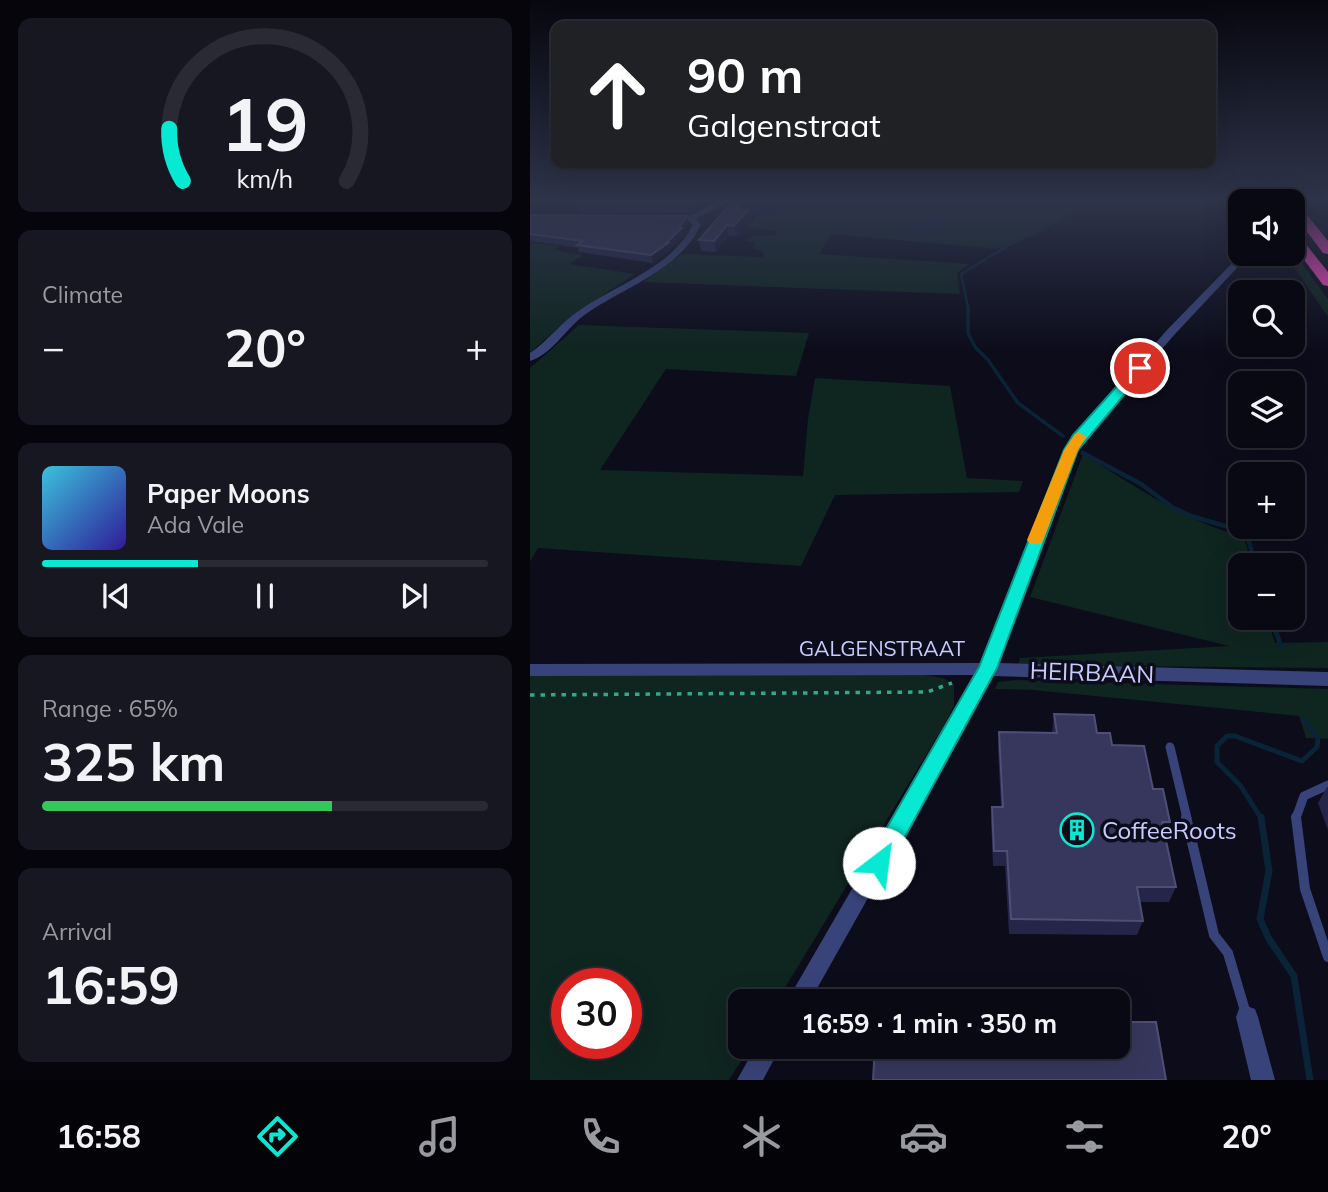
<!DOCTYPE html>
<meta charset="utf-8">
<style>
body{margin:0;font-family:Mulish,sans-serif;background:#171722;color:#f1f3f6;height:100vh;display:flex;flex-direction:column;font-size:26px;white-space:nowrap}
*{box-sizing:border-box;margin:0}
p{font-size:23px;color:#999aa0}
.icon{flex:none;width:38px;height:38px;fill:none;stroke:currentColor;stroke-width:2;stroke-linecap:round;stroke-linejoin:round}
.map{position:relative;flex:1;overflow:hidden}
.side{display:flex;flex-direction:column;gap:18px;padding:18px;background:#05050b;width:530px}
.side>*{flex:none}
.top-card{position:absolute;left:21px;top:21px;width:665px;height:147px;border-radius:14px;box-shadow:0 7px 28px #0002,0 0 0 2px #292a34;background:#202124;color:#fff;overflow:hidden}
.tools{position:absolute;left:698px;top:189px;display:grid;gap:14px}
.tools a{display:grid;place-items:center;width:77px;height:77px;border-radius:14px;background:#090914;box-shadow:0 7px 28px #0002,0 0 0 2px #292a34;font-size:35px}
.speed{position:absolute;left:21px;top:968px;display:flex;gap:14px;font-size:35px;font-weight:700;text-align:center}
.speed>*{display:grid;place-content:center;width:91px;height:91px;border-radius:50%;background:#090914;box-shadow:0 7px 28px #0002,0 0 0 2px #292a34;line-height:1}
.speed .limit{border:10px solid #d22;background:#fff;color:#111}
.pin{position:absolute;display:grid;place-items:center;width:60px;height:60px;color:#fff;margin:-30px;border:4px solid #fff;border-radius:50%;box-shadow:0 2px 7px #0007}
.me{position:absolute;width:77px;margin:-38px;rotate:30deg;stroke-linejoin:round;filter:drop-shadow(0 0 5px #0008)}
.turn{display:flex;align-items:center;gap:24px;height:147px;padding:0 21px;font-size:32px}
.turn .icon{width:91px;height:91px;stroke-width:2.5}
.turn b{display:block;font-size:49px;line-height:60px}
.big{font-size:52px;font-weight:700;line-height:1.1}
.side .card{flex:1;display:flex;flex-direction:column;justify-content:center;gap:10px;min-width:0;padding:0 24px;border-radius:14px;background:#171722}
.side .dial{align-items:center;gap:0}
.dial svg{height:182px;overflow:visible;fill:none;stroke:#292a34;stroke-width:7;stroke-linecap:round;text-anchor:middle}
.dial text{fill:#f1f3f6;stroke:none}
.song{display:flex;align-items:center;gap:21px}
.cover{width:84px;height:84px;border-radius:10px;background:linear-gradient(135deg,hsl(190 70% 55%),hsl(250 70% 35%))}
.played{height:7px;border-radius:4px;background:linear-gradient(90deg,#08e9d3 35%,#292a34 35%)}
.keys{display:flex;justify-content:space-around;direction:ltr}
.heat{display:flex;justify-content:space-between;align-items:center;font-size:38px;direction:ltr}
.charge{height:10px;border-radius:5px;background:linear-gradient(90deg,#34c759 65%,#292a34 0)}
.trip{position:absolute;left:198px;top:989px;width:402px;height:70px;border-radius:14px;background:#090914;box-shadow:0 7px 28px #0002,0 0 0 2px #292a34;font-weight:700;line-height:70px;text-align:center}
.menu{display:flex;height:112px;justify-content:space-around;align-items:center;background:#040408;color:#999aa0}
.menu .icon{width:49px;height:49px}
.menu .on{color:#08e9d3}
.menu b{font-size:32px;color:#f1f3f6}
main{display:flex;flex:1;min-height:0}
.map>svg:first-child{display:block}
.green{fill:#0f2520;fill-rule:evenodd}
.water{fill:#0a2336}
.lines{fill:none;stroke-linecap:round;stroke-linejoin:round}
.stream-far4{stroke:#0a2336;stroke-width:2.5}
.stream-far3{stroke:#0a2336;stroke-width:3.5}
.stream-far2{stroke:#0a2336;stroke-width:4.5}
.stream-far1{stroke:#0a2336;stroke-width:5}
.stream{stroke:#0a2336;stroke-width:7}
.path{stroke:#31a889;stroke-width:3.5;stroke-dasharray:4.5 6;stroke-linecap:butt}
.lane-far1{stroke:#384379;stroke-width:9}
.lane{stroke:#384379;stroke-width:10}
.street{fill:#384379;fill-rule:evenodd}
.highway{fill:#f947c0;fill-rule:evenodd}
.wall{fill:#25254a}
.shaded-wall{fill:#14132f}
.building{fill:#37375d;stroke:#4e4e76;stroke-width:2}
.route{fill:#08e9d3;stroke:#059789;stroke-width:2}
.slow{fill:#f59e0b}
.labels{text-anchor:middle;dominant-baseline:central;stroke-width:7;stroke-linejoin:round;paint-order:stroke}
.street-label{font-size:21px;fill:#c8ccfd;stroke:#0c0c1b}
.near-street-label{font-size:24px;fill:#c8ccfd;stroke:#0c0c1b}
.near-poi-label{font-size:24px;fill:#c8ccfd;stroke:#0c0c1b;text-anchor:start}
</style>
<main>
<section class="side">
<div class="card dial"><svg viewBox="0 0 100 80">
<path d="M14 69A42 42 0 1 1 86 69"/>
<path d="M14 69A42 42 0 0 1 8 46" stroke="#08e9d3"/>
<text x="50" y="56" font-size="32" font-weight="700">19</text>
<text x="50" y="72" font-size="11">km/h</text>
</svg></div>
<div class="card"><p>Climate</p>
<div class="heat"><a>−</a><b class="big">20°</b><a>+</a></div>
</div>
<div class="card">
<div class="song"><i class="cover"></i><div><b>Paper Moons</b><p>Ada Vale</p></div></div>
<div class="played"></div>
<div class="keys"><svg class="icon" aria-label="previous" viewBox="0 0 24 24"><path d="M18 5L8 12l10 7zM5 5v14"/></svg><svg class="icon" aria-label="pause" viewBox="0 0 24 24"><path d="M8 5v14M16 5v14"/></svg><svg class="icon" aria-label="next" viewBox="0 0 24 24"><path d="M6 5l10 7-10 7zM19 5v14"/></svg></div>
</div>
<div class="card"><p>Range · 65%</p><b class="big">325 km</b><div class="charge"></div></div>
<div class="card"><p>Arrival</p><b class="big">16:59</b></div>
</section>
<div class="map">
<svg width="798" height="1080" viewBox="0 0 798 1080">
<rect width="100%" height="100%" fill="#0c0c1b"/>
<path class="green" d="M257,200L265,201L571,200L468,249L301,234L289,254L439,264L427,273L430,294L113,282L152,254L233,257L234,252L223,249L225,242L215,241L222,236L246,235V231L217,228L230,211L245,212Z
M3,243L29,246L24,250L53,255L39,264L105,274L40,317L0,353V245Z
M763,252L798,299V317L755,254Z
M49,325L279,333L266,376L136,369L70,470L273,476L278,419L285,378L420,386L437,478L493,481L489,492L305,495L271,566L8,548L0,562V368Z
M553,454C605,486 654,521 714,537L722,565H710V618H737L745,643L798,642V668L488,665L490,658L699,646L500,597Z
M0,675H394L413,678L424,684V706L413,727L247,1001H210V1046L220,1047L199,1080H0ZM37,984H96V1043H37Z
M486,680L798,689V739L776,738L769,716L503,690L465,689L468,682Z"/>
<path class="water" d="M409,217L417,221L386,235H369L390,220Z"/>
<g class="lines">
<path class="stream-far4" d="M438,307L431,274L481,244L570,200"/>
<path class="stream-far3" d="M438,306V333L445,347L458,360L488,403L533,436"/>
<path class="stream-far2" d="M553,453L611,484L642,507L661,516L716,532L726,565"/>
<path class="stream-far1" d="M741,618L751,646
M731,818L710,785L687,762V746L697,736H705L772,761L787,747L788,738L774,720"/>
<path class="stream" d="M731,817L739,871L730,919L739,939L764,976L780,1080"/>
<path class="path" d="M0,695L397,692L422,683"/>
<path class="lane-far1" d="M640,747L657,818
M766,818L774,796L798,785"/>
<path class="lane" d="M656,817L684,935L698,953L716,1014
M766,817L775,889L798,957"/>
<path class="street" d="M191,200H201L166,219L171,225C148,272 93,287 53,316C35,330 22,354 0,361V353C18,341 31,322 50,310C87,284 141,268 163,225L159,221H151V217L159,216Z
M694,200H702L710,213V221H707Z
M711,254H720L645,334L553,439L468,663L798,672V686L463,676L280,1001H257L446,675L0,676V664L452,663L535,451L542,438L637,330Z
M717,1006L725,1009L728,1017L745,1080H721L706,1017L709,1009Z
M226,1046H251L233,1080H207Z"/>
<path class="highway" d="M731,200H743L744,201H732Z
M763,201L767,202L798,241V254L793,253L763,213Z
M763,232L767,233L798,272V286L793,285L763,245Z"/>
</g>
<path class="wall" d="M172,200L165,210L159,213H51L48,203Z
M218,211L219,220L206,236H198L186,252L171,251L169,240Z
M0,215L158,223L152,231L153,236L140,248V250L123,263L49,252L48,248L2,241L0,243Z
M524,714L567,733L582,745L623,789L640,822L635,837L646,887L639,902H609L613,921L607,935L479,934L475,866H463L461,822L462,807H471L468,748L469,732L522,733Z
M797,787H798V830L788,803Z"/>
<path class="shaded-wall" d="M164,200H172L165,210L159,213L158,204Z
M218,200H237L218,211L219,220L206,236L204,226L209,215L208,205Z
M157,216L158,223L152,231L153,236L140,248V250L123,263L121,255L136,243Z
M197,225L198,236L186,252L184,241Z"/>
<path class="building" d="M50,200H164L158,204L48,203Z
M204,200H218L208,205L209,210H218L204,226L197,225L184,241L169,240Z
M0,215L157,216L149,227L152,228L136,243H138L121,255L47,245L53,241L0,234Z
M524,714L564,715L567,733H580L582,745L614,746L623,789H633L640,822H632L646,887H607L613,921L481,919L477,851H464L462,807H473L469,732L527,733Z
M588,1022H626L636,1080H343L345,1046H588Z"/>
<linearGradient id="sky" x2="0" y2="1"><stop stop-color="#07070f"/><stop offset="0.57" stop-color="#2e344a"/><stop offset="1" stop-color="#2e344a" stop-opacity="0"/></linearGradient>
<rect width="798" height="351" fill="url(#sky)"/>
<path class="route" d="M610,364L615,365V370L548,450L467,668L357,870L349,874L341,870L337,863L341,855L449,667L534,450L543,435L606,365Z"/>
<path class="slow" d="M549,432L556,437L548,450L513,540L511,544H500L497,540L534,450L545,434Z"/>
<defs>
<symbol id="building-ring" viewBox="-11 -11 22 22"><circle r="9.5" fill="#0c0c1b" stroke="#08e9d3" stroke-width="1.5"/><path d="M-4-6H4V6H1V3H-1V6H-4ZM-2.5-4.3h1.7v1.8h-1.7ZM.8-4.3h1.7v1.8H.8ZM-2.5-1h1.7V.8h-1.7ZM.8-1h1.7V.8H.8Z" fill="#08e9d3"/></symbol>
</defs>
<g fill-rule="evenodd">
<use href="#building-ring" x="528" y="811" width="38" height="38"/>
</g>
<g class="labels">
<g class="street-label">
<text x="352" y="648">GALGENSTRAAT</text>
</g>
<g class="near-street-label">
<text transform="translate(562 672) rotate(2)">HEIRBAAN</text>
</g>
<g class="near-poi-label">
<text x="572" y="830">CoffeeRoots</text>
</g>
</g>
</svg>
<div class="tools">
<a><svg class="icon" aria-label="sound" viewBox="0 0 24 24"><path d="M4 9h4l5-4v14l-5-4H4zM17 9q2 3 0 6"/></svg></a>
<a><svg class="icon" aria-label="search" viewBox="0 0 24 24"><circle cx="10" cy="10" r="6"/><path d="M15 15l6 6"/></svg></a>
<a><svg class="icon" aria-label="layers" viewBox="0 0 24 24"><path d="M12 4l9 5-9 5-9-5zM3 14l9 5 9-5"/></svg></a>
<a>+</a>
<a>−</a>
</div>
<div class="speed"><div class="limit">30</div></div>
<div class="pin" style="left:610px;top:368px;background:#d93025"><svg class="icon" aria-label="arrive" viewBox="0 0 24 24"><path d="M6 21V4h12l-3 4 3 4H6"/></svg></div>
<svg class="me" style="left:349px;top:863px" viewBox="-20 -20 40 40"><circle r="19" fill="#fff"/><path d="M0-13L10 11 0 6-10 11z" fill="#08e9d3"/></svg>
<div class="trip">16:59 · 1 min · 350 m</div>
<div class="top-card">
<div class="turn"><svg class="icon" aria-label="ahead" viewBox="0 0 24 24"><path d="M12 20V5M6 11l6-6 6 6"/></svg><div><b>90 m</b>Galgenstraat</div></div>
</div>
</div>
</main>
<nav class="menu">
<b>16:58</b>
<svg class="icon on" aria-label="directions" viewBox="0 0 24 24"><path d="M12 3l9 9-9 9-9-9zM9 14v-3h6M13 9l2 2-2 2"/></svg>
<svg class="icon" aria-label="music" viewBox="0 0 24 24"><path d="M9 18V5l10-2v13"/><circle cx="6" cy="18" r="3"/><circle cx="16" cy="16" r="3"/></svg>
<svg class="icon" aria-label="phone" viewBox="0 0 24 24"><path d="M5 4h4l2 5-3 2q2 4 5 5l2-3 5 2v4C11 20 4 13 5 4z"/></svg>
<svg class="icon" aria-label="climate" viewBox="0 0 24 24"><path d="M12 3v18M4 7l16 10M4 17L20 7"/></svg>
<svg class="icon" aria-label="car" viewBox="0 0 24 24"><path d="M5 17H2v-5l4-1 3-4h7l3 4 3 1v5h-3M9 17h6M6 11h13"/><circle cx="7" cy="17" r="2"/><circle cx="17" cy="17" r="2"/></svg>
<svg class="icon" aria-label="filters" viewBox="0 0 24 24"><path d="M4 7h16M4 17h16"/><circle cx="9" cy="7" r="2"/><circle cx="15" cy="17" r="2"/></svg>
<b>20°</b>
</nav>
